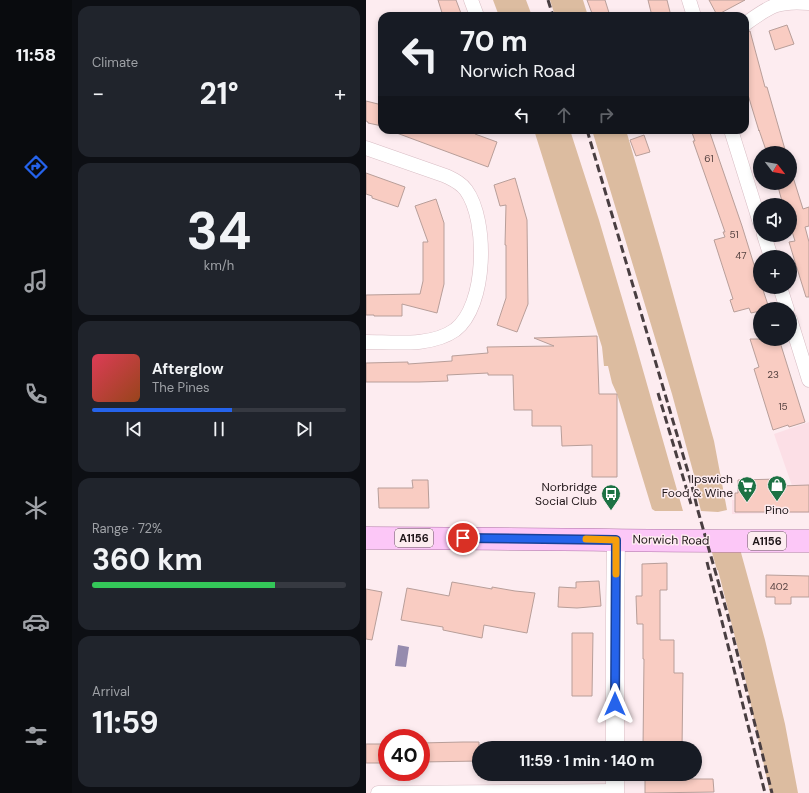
<!DOCTYPE html>
<meta charset="utf-8">
<style>
body{margin:0;font-family:"DM Sans",sans-serif;background:#20242c;color:#f1f3f6;height:100vh;display:flex;flex-direction:column;font-size:15px;white-space:nowrap}
*{box-sizing:border-box;margin:0}
p{font-size:13px;color:#9ea1a6}
.icon{flex:none;width:22px;height:22px;fill:none;stroke:currentColor;stroke-width:2;stroke-linecap:round;stroke-linejoin:round}
.map{position:relative;flex:1;overflow:hidden}
.details{display:flex;flex-direction:column;gap:6px;padding:6px;background:#0d0f14;width:294px}
.details>*{flex:none}
.banner{position:absolute;left:12px;top:12px;width:371px;height:122px;border-radius:12px;box-shadow:0 2px 6px #0003;background:#171b24;color:#f1f3f6;overflow:hidden}
.needle{width:26px;rotate:121deg}
.buttons{position:absolute;left:387px;top:146px;display:grid;gap:8px}
.buttons a{display:grid;place-items:center;width:44px;height:44px;border-radius:50%;background:#171b24;box-shadow:0 2px 6px #0003;font-size:20px}
.speed{position:absolute;left:12px;top:729px;display:flex;gap:8px;font-size:20px;font-weight:700;text-align:center}
.speed>*{display:grid;place-content:center;width:52px;height:52px;border-radius:50%;background:#171b24;box-shadow:0 2px 6px #0003;line-height:1}
.speed .limit{border:6px solid #d22;background:#fff;color:#111}
.pin{position:absolute;display:grid;place-items:center;width:34px;height:34px;color:#fff;margin:-17px;border:2px solid #fff;border-radius:50%;box-shadow:0 1px 4px #0007}
.me{position:absolute;width:44px;margin:-22px;rotate:0deg;stroke-linejoin:round;filter:drop-shadow(0 0 3px #0008)}
.turn{display:flex;align-items:center;gap:14px;height:84px;padding:0 16px;font-size:18px}
.turn .icon{width:52px;height:52px;stroke-width:2.5}
.turn b{display:block;font-size:28px;line-height:34px}
.lanes{display:flex;align-items:center;height:38px;padding:0 16px;background:#0003;justify-content:center;gap:20px;direction:ltr}
.lanes .off{opacity:.35}
.big{font-size:30px;font-weight:700;line-height:1.1}
.details .widget{flex:1;display:flex;flex-direction:column;justify-content:center;gap:6px;min-width:0;padding:0 14px;border-radius:12px;background:#20242c}
.details .dial{align-items:center;gap:0}
.dial b{font-size:52px;line-height:1}
.song{display:flex;align-items:center;gap:12px}
.cover{width:48px;height:48px;border-radius:6px;background:linear-gradient(135deg,hsl(350 70% 55%),hsl(20 70% 35%))}
.played{height:4px;border-radius:2px;background:linear-gradient(90deg,#2563eb 55%,#363941 55%)}
.keys{display:flex;justify-content:space-around;direction:ltr}
.heat{display:flex;justify-content:space-between;align-items:center;font-size:22px;direction:ltr}
.charge{height:6px;border-radius:3px;background:linear-gradient(90deg,#34c759 72%,#363941 0)}
.trip{position:absolute;left:106px;top:741px;width:230px;height:40px;border-radius:20px;background:#171b24;box-shadow:0 2px 6px #0003;font-weight:700;line-height:40px;text-align:center}
main{display:flex;flex:1;min-height:0}
.menu{display:flex;flex-direction:column;width:72px;justify-content:space-around;align-items:center;background:#090b0e;color:#9ea1a6}
.menu .icon{width:28px;height:28px}
.menu .on{color:#2563eb}
.menu b{font-size:18px;color:#f1f3f6}
.map>svg:first-child{display:block}
.built{fill:#fcdfe6}
.forest{fill:#dcbca0}
.water{fill:#968bae}
.building{fill:#f9ccc2;stroke:#b89e99}
.lines{fill:none;stroke-linecap:round;stroke-linejoin:round}
.minor-casing{stroke:#d8bdc4;stroke-width:15}
.tertiary-casing{stroke:#d8bdc4;stroke-width:19}
.primary-casing{stroke:#ad71a5;stroke-width:23}
.minor{stroke:#fff;stroke-width:14}
.tertiary{stroke:#fff;stroke-width:18}
.primary{stroke:#fcc7f7;stroke-width:22}
.rail{stroke:#493e41;stroke-width:3;stroke-dasharray:8 4;stroke-linecap:butt}
.route-casing{stroke:#184099;stroke-width:10}
.route{stroke:#2563eb;stroke-width:7}
.slow{stroke:#f59e0b;stroke-width:7}
.labels{text-anchor:middle;dominant-baseline:central;stroke-width:3;stroke-linejoin:round;paint-order:stroke}
.number-label{font-size:10px;fill:#564342}
.shield{fill:#fdecf0;stroke:#625659;stroke-width:1}
.shield-label{font-size:11px;font-weight:bold;fill:#1f1518}
.poi-label{font-size:12px;fill:#1f1518;stroke:#fdecf0;text-anchor:end}
.street-label{font-size:12px;fill:#1f1518;stroke:#fdecf0}
</style>
<main>
<nav class="menu">
<b>11:58</b>
<svg class="icon on" aria-label="directions" viewBox="0 0 24 24"><path d="M12 3l9 9-9 9-9-9zM9 14v-3h6M13 9l2 2-2 2"/></svg>
<svg class="icon" aria-label="music" viewBox="0 0 24 24"><path d="M9 18V5l10-2v13"/><circle cx="6" cy="18" r="3"/><circle cx="16" cy="16" r="3"/></svg>
<svg class="icon" aria-label="phone" viewBox="0 0 24 24"><path d="M5 4h4l2 5-3 2q2 4 5 5l2-3 5 2v4C11 20 4 13 5 4z"/></svg>
<svg class="icon" aria-label="climate" viewBox="0 0 24 24"><path d="M12 3v18M4 7l16 10M4 17L20 7"/></svg>
<svg class="icon" aria-label="car" viewBox="0 0 24 24"><path d="M5 17H2v-5l4-1 3-4h7l3 4 3 1v5h-3M9 17h6M6 11h13"/><circle cx="7" cy="17" r="2"/><circle cx="17" cy="17" r="2"/></svg>
<svg class="icon" aria-label="filters" viewBox="0 0 24 24"><path d="M4 7h16M4 17h16"/><circle cx="9" cy="7" r="2"/><circle cx="15" cy="17" r="2"/></svg>
</nav>
<section class="details">
<div class="widget"><p>Climate</p>
<div class="heat"><a>−</a><b class="big">21°</b><a>+</a></div>
</div>
<div class="widget dial"><b>34</b><p>km/h</p></div>
<div class="widget">
<div class="song"><i class="cover"></i><div><b>Afterglow</b><p>The Pines</p></div></div>
<div class="played"></div>
<div class="keys"><svg class="icon" aria-label="previous" viewBox="0 0 24 24"><path d="M18 5L8 12l10 7zM5 5v14"/></svg><svg class="icon" aria-label="pause" viewBox="0 0 24 24"><path d="M8 5v14M16 5v14"/></svg><svg class="icon" aria-label="next" viewBox="0 0 24 24"><path d="M6 5l10 7-10 7zM19 5v14"/></svg></div>
</div>
<div class="widget"><p>Range · 72%</p><b class="big">360 km</b><div class="charge"></div></div>
<div class="widget"><p>Arrival</p><b class="big">11:59</b></div>
</section>
<div class="map">
<svg width="443" height="793" viewBox="0 0 443 793">
<rect width="100%" height="100%" fill="#fdecf0"/>
<path class="built" d="M443,422V513L366,514V500L432,503L408,434Z"/>
<path class="forest" d="M127,0H160L166,16H133Z
M184,0H217L222,16H189Z
M168,130H204L233,220L269,342L317,511H289L286,509L251,394L246,383L242,366H238L236,347Z
M226,130H260L296,254L348,441L361,510L352,512L335,511L328,483V475L306,394Z
M345,549H374L399,640L419,724L432,793H404L378,673L352,570H351Z"/>
<path class="water" d="M32,645L43,647L40,667L29,666Z"/>
<path class="building" d="M72,0H90L96,16H77Z
M221,0H239L244,16H227Z
M282,0H301L305,16H286Z
M343,0H379L351,15Z
M421,25L428,44L409,50L403,31Z
M384,31L399,87H401L420,153H401L393,130V131L379,85V32Z
M0,101L16,105V126L2,123V122L0,121Z
M28,130H111L109,134L131,142L122,167L28,132Z
M325,130H343L376,226L394,284V287H396L403,308L394,309V311L385,313L383,308L368,312L364,300L367,299L348,240L359,237L357,232H359L327,141H329Z
M278,135L284,152L270,156L264,140Z
M0,173L39,187L32,207L6,198V196L0,194Z
M424,177H427L437,209L443,207V226L439,227L443,242V297H440L430,265L423,242L429,241L424,225V205H417L411,183H424Z
M149,178L161,220L162,304L151,332L131,325L140,298V245H139L140,205L134,206L128,185Z
M70,199L78,223V284L71,313L36,304V316H8V315H0V295L54,294L57,281V242H62L49,206Z
M231,336L233,394H251V477H226V445L196,446L195,426H166V410H148L147,375H122V373L81,375L82,381L53,382H0V363L42,362V364L86,361V356L122,353L121,347L188,346L168,338Z
M384,339H413L439,422L423,427L422,425L407,430L388,369L393,367Z
M414,479V486L443,485V512H369V493H372V480Z
M46,480H62L63,508H13L12,488H47Z
M301,563V590H294V640H308V673H317L316,748H277L278,659H277V624H271L270,596H276V564Z
M400,575L443,576V597H425V604H409V597H400Z
M233,581L235,606L211,608L192,607L193,587L210,588V582Z
M86,582L126,589V587L149,591L169,593L161,633L118,625L116,638L77,630V627L35,620L41,588L83,596Z
M0,589L16,592L6,640L0,639Z
M206,633H227L226,696H206Z
M97,742H113V761L55,762V743Z
M0,744H21V763H0Z
M279,774H319V779H347L348,792L279,793Z"/>
<g class="lines">
<defs>
<path id="minor" d="M105,0L111,16
M323,0L328,16
M379,24C403,7 411,0 443,3
M365,130L394,223
M0,148L80,176C88,180 95,183 100,190C122,220 121,306 89,330C65,347 28,342 0,342
M398,235L405,257
M414,287L421,309
M424,319L443,380
M12,793L249,791"/>
<path id="tertiary" d="M249,748V615L250,540
M249,774V793"/>
<path id="primary" d="M0,538C148,538 295,542 443,541"/>
</defs>
<use href="#minor" class="minor-casing"/>
<use href="#tertiary" class="tertiary-casing"/>
<use href="#primary" class="primary-casing"/>
<use href="#minor" class="minor"/>
<use href="#tertiary" class="tertiary"/>
<use href="#primary" class="primary"/>
<path class="rail" d="M182,0L187,16
M221,130L325,482L332,511L362,616L406,793
M292,393L325,504
M341,562L399,793"/>
</g>
<g class="lines">
<defs>
<path id="route" d="M97,538L250,540L249,704"/>
</defs>
<use href="#route" class="route-casing"/>
<use href="#route" class="route"/>
<path class="slow" d="M220,539L250,540V574"/>
</g>
<defs>
<symbol id="shop-pin" viewBox="-11 -11 22 30"><path d="M0 17L-7.5 6A9.5 9.5 0 1 1 7.5 6Z" fill="#1d7244" stroke="#fdecf0"/><path d="M-5-2.5h2.3a2.7 3.5 0 0 1 5.4 0H5L5.5 6h-11ZM-1.5-2.5h3a1.5 2.3 0 0 0-3 0Z" fill="#fff"/></symbol>
<symbol id="supermarket-pin" viewBox="-11 -11 22 30"><path d="M0 17L-7.5 6A9.5 9.5 0 1 1 7.5 6Z" fill="#1d7244" stroke="#fdecf0"/><path d="M-6-5.5h2.5l.6 2H6L4.5 2H-2.5L-4.4-4H-6ZM-1.5 3.2a1.3 1.3 0 1 0 .1 0ZM3 3.2a1.3 1.3 0 1 0 .1 0Z" fill="#fff"/></symbol>
<symbol id="bus-pin" viewBox="-11 -11 22 30"><path d="M0 17L-7.5 6A9.5 9.5 0 1 1 7.5 6Z" fill="#1d7244" stroke="#fdecf0"/><path d="M-5-6H5V4H4V6H2V4H-2V6H-4V4H-5ZM-3.5-4V0h7V-4ZM-3.5 1.2v1.5H-2V1.2ZM2 1.2v1.5H3.5V1.2Z" fill="#fff"/></symbol>
</defs>
<g fill-rule="evenodd">
<use href="#shop-pin" x="400" y="474" width="22" height="30"/>
<use href="#supermarket-pin" x="370" y="475" width="22" height="30"/>
<use href="#bus-pin" x="234" y="483" width="22" height="30"/>
</g>
<g class="labels">
<g class="number-label">
<text x="343" y="158">61</text>
<text x="368" y="234">51</text>
<text x="375" y="255">47</text>
<text x="407" y="374">23</text>
<text x="417" y="406">15</text>
<text x="413" y="586">402</text>
</g>
<g class="shield">
<rect x="29" y="529" width="38" height="18" rx="3"/>
<rect x="382" y="532" width="38" height="18" rx="3"/>
</g>
<g class="shield-label">
<text x="48" y="538">A1156</text>
<text x="401" y="541">A1156</text>
</g>
<g class="poi-label">
<text x="367" y="479">Ipswich<tspan x="367" dy="14">Food &amp; Wine</tspan></text>
<text x="231" y="487">Norbridge<tspan x="231" dy="14">Social Club</tspan></text>
<text x="411" y="510" text-anchor="middle">Pino</text>
</g>
<g class="street-label">
<text transform="translate(305 540) rotate(1)">Norwich Road</text>
</g>
</g>
</svg>
<div class="buttons">
<a><svg class="needle" viewBox="-14 -14 28 28"><path d="M0-13l5 13h-10z" fill="#e53935"/><path d="M0 13l5-13h-10z" fill="#9ea1a6"/></svg></a>
<a><svg class="icon" aria-label="sound" viewBox="0 0 24 24"><path d="M4 9h4l5-4v14l-5-4H4zM17 9q2 3 0 6"/></svg></a>
<a>+</a>
<a>−</a>
</div>
<div class="speed"><div class="limit">40</div></div>
<div class="pin" style="left:97px;top:538px;background:#d93025"><svg class="icon" aria-label="arrive" viewBox="0 0 24 24"><path d="M6 21V4h12l-3 4 3 4H6"/></svg></div>
<svg class="me" style="left:249px;top:704px" viewBox="-20 -20 40 40"><path d="M0-17L14 15 0 8-14 15z" fill="#2563eb" stroke="#fff" stroke-width="4"/></svg>
<div class="trip">11:59 · 1 min · 140 m</div>
<div class="banner">
<div class="turn"><svg class="icon" aria-label="left" viewBox="0 0 24 24"><path d="M17 20v-9H6M10 6l-5 5 5 5"/></svg><div><b>70 m</b>Norwich Road</div></div>
<div class="lanes"><svg class="icon" aria-label="left" viewBox="0 0 24 24"><path d="M17 20v-9H6M10 6l-5 5 5 5"/></svg><svg class="icon off" aria-label="ahead" viewBox="0 0 24 24"><path d="M12 20V5M6 11l6-6 6 6"/></svg><svg class="icon off" aria-label="right" viewBox="0 0 24 24"><path d="M7 20v-9h11M14 6l5 5-5 5"/></svg></div>
</div>
</div>
</main>
